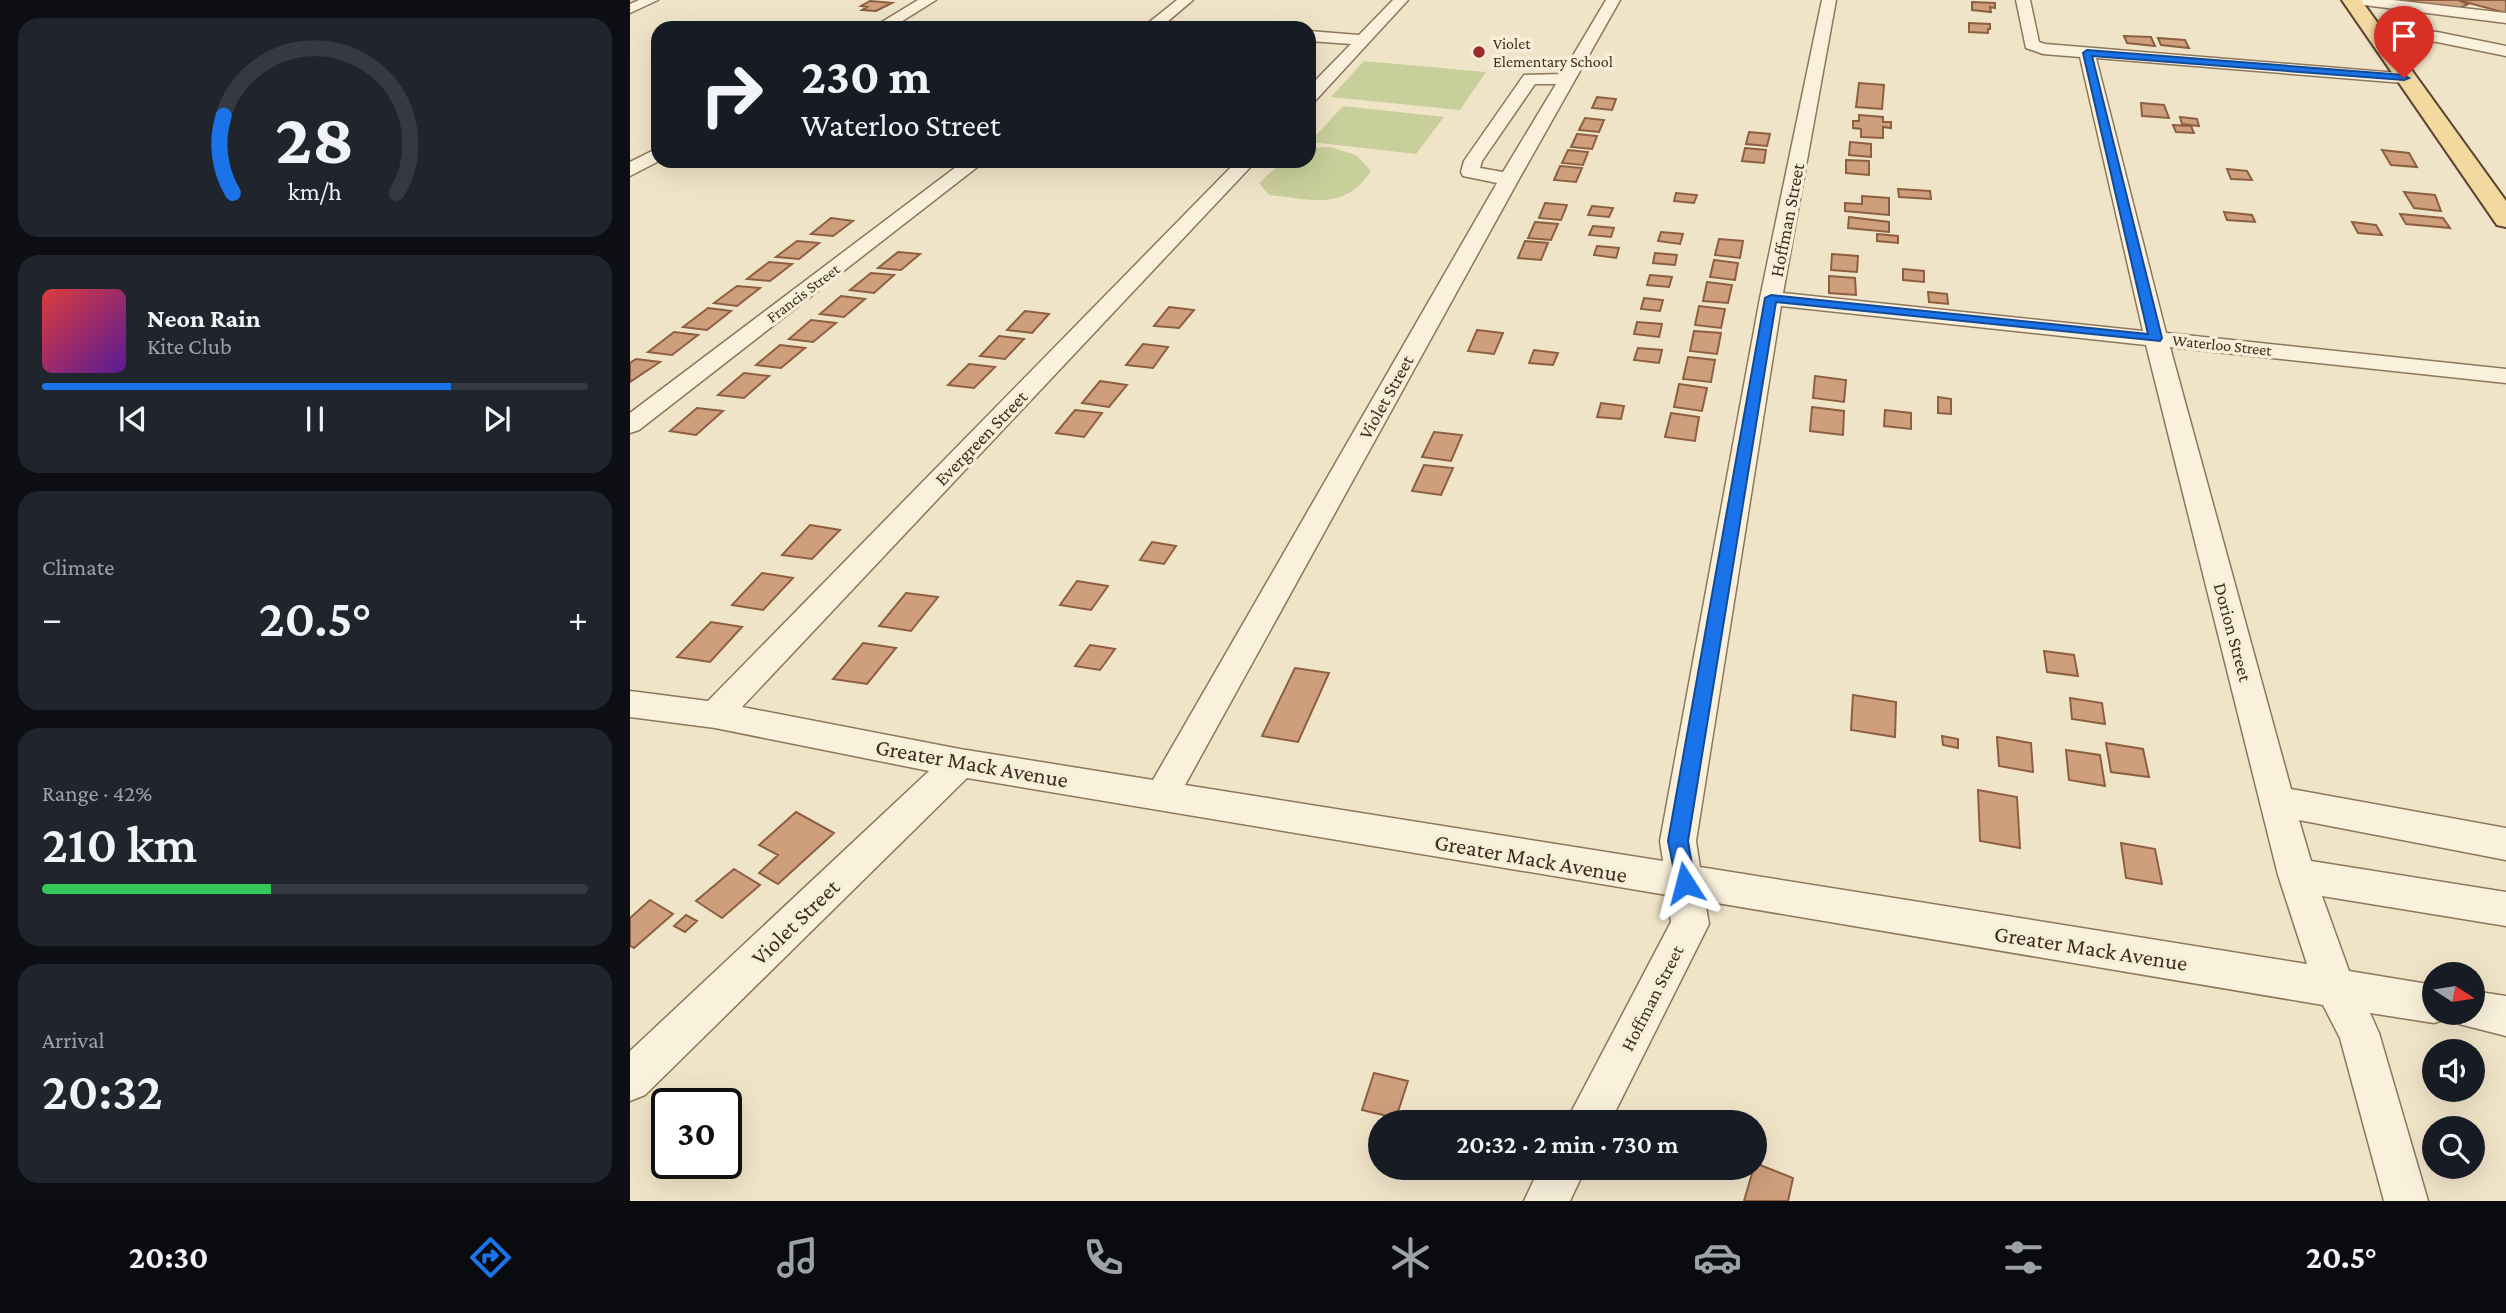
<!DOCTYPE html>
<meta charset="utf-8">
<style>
body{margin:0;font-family:"Crimson Pro",serif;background:#20242c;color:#f1f3f6;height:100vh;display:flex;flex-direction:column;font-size:26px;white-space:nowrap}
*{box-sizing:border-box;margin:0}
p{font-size:23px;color:#9ea1a6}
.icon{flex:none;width:38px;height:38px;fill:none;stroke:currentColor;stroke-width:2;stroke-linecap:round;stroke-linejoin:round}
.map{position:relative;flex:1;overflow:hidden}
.drawer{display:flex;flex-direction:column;gap:18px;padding:18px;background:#0d0f14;width:630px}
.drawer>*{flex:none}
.hud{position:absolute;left:21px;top:21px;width:665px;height:147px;border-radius:21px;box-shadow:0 7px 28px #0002;background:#171b24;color:#f1f3f6;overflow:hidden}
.needle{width:46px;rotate:102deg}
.buttons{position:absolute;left:1792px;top:962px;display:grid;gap:14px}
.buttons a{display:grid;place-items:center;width:63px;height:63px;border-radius:50%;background:#171b24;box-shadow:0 7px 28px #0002;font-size:35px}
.speed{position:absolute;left:21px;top:1088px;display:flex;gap:14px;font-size:35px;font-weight:700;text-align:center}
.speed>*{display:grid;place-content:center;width:91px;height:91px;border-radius:50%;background:#171b24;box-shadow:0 7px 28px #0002;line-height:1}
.speed .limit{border:4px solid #111;border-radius:10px;background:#fff;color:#111}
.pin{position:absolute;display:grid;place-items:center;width:60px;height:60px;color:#fff;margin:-72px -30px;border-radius:50% 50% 50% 0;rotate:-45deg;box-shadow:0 0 7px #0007}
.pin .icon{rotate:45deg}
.me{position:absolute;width:77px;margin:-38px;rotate:351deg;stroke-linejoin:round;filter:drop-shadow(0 0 5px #0008)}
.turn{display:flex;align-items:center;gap:24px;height:147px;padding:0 35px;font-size:32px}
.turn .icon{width:91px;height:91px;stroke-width:2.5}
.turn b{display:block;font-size:49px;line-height:60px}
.big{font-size:52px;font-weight:600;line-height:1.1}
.drawer .tile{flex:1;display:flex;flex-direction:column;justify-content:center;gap:10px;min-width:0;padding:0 24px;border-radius:21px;background:#20242c}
.drawer .dial{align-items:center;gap:0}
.dial svg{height:182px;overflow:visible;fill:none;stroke:#363941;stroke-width:7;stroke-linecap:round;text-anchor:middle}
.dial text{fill:#f1f3f6;stroke:none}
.song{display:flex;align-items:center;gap:21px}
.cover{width:84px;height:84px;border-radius:10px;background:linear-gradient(135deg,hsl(0 70% 55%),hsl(270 70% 35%))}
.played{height:7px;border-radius:4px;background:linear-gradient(90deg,#1a73e8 75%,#363941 75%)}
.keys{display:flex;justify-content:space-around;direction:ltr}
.heat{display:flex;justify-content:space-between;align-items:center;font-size:38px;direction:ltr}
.charge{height:10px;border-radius:5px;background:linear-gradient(90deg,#34c759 42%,#363941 0)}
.trip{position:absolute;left:738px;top:1110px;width:399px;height:70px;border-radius:35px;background:#171b24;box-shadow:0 7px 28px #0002;font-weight:600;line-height:70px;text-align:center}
.dock{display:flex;height:112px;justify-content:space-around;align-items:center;background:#090b0e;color:#9ea1a6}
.dock .icon{width:49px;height:49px}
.dock .current{color:#1a73e8}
.dock b{font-size:32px;color:#f1f3f6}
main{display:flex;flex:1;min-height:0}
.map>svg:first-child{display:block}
.green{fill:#c9cf9b}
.building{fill:#cf9f7d;stroke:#8d5f41;stroke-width:2}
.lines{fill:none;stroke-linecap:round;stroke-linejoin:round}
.minor-casing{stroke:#8d765c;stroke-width:3}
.major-casing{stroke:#5b4430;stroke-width:4}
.minor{fill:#faf1dc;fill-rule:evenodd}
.major{fill:#f3d9a0;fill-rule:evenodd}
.route{fill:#1a73e8;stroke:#114b97;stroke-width:2}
.poi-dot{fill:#9e2a2b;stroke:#f7eed8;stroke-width:2.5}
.labels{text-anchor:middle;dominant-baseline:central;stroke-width:7;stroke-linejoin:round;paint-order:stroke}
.far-poi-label{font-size:16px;fill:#3d2e20;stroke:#f7eed8;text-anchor:start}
.far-street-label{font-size:16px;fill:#3d2e20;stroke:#f7eed8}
.street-label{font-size:19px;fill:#3d2e20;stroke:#f7eed8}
.near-street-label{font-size:23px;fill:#3d2e20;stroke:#f7eed8}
</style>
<main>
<section class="drawer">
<div class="tile dial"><svg viewBox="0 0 100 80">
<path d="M14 69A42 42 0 1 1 86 69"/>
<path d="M14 69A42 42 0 0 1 10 35" stroke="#1a73e8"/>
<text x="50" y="56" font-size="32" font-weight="700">28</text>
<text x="50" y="72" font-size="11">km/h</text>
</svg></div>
<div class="tile">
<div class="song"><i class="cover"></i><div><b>Neon Rain</b><p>Kite Club</p></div></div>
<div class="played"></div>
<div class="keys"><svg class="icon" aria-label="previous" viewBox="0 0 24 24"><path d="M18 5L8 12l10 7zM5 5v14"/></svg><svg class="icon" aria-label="pause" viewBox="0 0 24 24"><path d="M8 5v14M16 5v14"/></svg><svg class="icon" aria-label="next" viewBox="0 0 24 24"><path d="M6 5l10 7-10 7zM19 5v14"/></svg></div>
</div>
<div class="tile"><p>Climate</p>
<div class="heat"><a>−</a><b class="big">20.5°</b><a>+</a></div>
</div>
<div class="tile"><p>Range · 42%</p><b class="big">210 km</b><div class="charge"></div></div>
<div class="tile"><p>Arrival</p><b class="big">20:32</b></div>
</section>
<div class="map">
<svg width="1876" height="1201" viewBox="0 0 1876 1201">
<rect width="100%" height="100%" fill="#f0e4c8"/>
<path class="green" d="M734,61L856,72L830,110L701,97Z
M713,106L814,117L786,154L680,142Z
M700,147L726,155L741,171C714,212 681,199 639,195L629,183L653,161H679V148Z"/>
<path class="building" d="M1769,0H1876V13L1828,0L1838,4L1828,9L1771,3Z
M240,1L262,3L246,11L232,10L237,7L231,6Z
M1342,2L1365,3V8L1360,7L1361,12L1342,10Z
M1339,23L1360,24V29H1358V33L1339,32Z
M1494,36L1521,37L1525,46L1497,43Z
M1528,38L1555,40L1559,48L1531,45Z
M1229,83L1254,85L1252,109L1226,107Z
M967,97L986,99L982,110L962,108Z
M1511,103L1534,105L1539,118L1512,116Z
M1229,115L1253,117V122H1261V128L1253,127V138L1231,137V129L1223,128V121H1229Z
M1550,117L1567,119L1569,126L1552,124Z
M955,118L974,120L969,132L949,130Z
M1543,125L1561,126L1564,133L1546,132Z
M1119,132L1140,134L1137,146L1116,144Z
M947,134L967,136L962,149L941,147Z
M1220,142L1241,144V157L1219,155Z
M1115,148L1136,150L1134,163L1112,161Z
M938,150L958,152L953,165L932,163Z
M1752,150L1779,153L1787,167L1761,165Z
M1216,160L1239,161V175L1216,173Z
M930,166L952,168L946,182L924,180Z
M1597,169L1617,171L1622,180L1601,179Z
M1268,189L1300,191L1301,199L1269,197Z
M1774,192L1805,195L1811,211L1784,208Z
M1046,193L1067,195L1064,203L1044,201Z
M1232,196L1259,198V215L1215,211V203L1232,204Z
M915,203L937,205L931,220L909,218Z
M962,206L983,208L979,217L958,215Z
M1594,212L1622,215L1625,222L1597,220Z
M1770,214L1813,218L1820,228L1776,224Z
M1219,217L1259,222V232L1218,228Z
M201,218L223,221L203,236L181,234Z
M905,222L928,224L921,240L898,238Z
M1722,222L1746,225L1752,235L1728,233Z
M963,226L984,228L981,237L959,235Z
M1031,232L1053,234L1050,244L1028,241Z
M1247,234L1268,236V243L1247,241Z
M1089,239L1113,241L1110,258L1085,255Z
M167,241L189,243L169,259L146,257Z
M895,241L918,243L911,260L888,258Z
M967,246L989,248L986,258L964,255Z
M268,252L290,254L271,270L248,268Z
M1025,253L1047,255L1045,265L1023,263Z
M1202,254L1228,256L1227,272L1201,270Z
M1084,260L1108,263L1105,280L1080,277Z
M139,262L162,264L140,281L117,279Z
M1273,269L1294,271V282L1273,280Z
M241,273L264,275L244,293L220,290Z
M1020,275L1042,277L1039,287L1017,285Z
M1199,276L1225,278L1226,295L1199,293Z
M1077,282L1102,285L1098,303L1073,301Z
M107,286L130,288L107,306L84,303Z
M1298,292L1317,294L1318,304L1299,302Z
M211,296L235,299L214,317L190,314Z
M1014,298L1033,300L1030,311L1011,309Z
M1069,306L1095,309L1091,328L1065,325Z
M539,307L564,310L549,328L524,326Z
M78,308L101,311L77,330L53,327Z
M395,311L419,314L402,333L377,330Z
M181,320L206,323L183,342L159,339Z
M1007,322L1032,324L1029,337L1004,334Z
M847,330L873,333L864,354L838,351Z
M1064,331L1091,333L1087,354L1060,351Z
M44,332L68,335L42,355L18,352Z
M369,336L394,339L375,359L350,356Z
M513,344L538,347L523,368L496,365Z
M150,345L175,348L151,368L126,365Z
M1008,348L1032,350L1029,363L1004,360Z
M904,350L928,353L923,365L899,363Z
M1058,357L1085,360L1081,382L1053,379Z
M6,359L30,362L0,382V363Z
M339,364L365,367L344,388L318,385Z
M114,373L139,376L114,398L88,395Z
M1185,376L1216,380L1214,402L1183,398Z
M470,381L497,385L479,407L452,403Z
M1049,384L1077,388L1072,411L1044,407Z
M1308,397L1321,399V414L1308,413Z
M971,403L994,406L991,419L967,417Z
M1182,407L1214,411L1213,435L1180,431Z
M67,408L93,411L66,435L40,431Z
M445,410L472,413L454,437L426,433Z
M1255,410L1281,413V429L1254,426Z
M1041,413L1069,417L1065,441L1035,437Z
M804,432L832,435L821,461L792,457Z
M794,465L823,468L811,495L782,491Z
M180,525L210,530L182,559L152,555Z
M522,542L546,546L534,564L510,560Z
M132,573L163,578L133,610L102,605Z
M447,581L478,586L461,610L430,605Z
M276,593L308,597L281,631L249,626Z
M81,622L112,627L80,662L47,657Z
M233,643L266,648L237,684L203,679Z
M460,645L485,649L470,670L445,666Z
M1414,651L1444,655L1448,676L1417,672Z
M665,668L699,673L668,742L632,736Z
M1223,695L1266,702L1265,737L1221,730Z
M1440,698L1472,703L1475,724L1442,719Z
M1312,736L1328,739V748L1313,745Z
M1367,737L1401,743L1403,772L1369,766Z
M1476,743L1513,749L1519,777L1481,772Z
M1436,750L1470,755L1475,786L1439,780Z
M1348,790L1387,797L1390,848L1350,841Z
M166,812L204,833L148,884L129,873L148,855L129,845Z
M1491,843L1525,849L1532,884L1496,878Z
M104,869L130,885L92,918L66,901Z
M20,900L43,914L4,948L0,946V918Z
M56,915L67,921L55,932L44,926Z
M744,1073L778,1081L766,1118L732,1110Z
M1125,1163L1163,1178L1158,1201H1114Z"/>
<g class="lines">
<defs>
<path id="minor" d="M9,0H28L0,13V4Z
M288,0H306L261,28H242Z
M547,0H563L537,22L558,23L566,28H512Z
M763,0H778L685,101L679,102V87L721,44L679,41V31L729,35Z
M976,0H990L889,179L555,785L1033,861L1030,841L1130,298L1192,0H1206L1153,293L1513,331L1450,57L1413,54L1396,48L1386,0H1400L1409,42L1415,44L1780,74L1782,78L1780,82L1774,83L1466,58L1536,333L1876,369V383L1540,347L1661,789L1876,828V860L1669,820L1681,861L1876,892V926L1692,896L1719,971L1804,985V1013H1820L1818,1018L1804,1023L1740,1013L1749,1033L1798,1201H1754L1710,1038L1693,1005L1075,901L1079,924L980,1122H936L1041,922L1037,895L337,778L15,1095L0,1101V1051L299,771L85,728L0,717V691L78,701L607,161H626L112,707L330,749L523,780L867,183L833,176L831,172L834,161L894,75L932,74ZM905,84H926L873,172L850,168L852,161ZM1151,306L1516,345L1648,875L1677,964L1070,867L1066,841Z
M1719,0H1763L1876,13V23L1726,4Z
M1744,28L1807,32L1876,46V56L1807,42L1739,36L1736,33Z
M28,148L29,161L0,176V162Z
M334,161H355L9,430L0,433V413Z
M1843,991L1876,996V1036L1829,1024L1824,1013H1843Z
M910,1167H956L940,1201H894Z"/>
<path id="major" d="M1712,0H1731L1876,201V227L1867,225Z"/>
</defs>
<use href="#minor" class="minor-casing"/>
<use href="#major" class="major-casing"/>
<use href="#minor" class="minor"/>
<use href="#major" class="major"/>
</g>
<path class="route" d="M1457,50L1774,75L1779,78L1774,80L1462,56L1532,338L1530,341L1146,302L1058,841L1065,883L1062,890L1055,892L1048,890L1038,841L1135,298L1141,295L1518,334L1453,53Z"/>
<circle class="poi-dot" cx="849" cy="52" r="7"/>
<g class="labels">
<g class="far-poi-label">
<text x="863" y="43">Violet<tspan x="863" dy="18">Elementary School</tspan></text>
</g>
<g class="far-street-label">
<text transform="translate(173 293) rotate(-37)">Francis Street</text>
<text transform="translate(1592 345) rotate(6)">Waterloo Street</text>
</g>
<g class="street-label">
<text transform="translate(1157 220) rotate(-79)">Hoffman Street</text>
<text transform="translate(756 397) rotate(-61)">Violet Street</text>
<text transform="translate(351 438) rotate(-46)">Evergreen Street</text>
<text transform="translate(1603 632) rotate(75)">Dorion Street</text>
<text transform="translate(1022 998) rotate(-63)">Hoffman Street</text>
</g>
<g class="near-street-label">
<text transform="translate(342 763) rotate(10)">Greater Mack Avenue</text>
<text transform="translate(901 858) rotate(10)">Greater Mack Avenue</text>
<text transform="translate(165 922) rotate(-44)">Violet Street</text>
<text transform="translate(1461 948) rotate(9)">Greater Mack Avenue</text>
</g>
</g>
</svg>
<div class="buttons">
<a><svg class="needle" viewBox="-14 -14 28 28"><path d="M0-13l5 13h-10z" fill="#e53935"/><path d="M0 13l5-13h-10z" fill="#9ea1a6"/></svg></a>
<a><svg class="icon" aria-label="sound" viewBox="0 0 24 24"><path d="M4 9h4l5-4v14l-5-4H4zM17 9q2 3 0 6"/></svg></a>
<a><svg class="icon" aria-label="search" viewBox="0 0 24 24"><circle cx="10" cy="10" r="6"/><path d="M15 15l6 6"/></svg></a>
</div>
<div class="speed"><div class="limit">30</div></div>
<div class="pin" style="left:1774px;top:78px;background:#d93025"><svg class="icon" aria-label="arrive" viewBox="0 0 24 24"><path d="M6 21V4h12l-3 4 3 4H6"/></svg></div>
<svg class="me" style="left:1055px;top:883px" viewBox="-20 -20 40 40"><path d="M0-17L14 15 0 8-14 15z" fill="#1a73e8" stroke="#fff" stroke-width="4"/></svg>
<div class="trip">20:32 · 2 min · 730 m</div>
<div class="hud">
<div class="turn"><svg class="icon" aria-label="right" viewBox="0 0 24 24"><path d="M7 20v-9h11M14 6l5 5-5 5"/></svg><div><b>230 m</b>Waterloo Street</div></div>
</div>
</div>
</main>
<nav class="dock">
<b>20:30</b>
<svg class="icon current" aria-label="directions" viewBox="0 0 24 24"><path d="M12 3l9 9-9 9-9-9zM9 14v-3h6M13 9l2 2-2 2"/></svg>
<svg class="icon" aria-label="music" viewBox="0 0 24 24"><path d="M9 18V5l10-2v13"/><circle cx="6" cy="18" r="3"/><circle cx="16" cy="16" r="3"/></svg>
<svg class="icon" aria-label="phone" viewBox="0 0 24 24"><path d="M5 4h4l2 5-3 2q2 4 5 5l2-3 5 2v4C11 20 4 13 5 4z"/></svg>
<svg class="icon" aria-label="climate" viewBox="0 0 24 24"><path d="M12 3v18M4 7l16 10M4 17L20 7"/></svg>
<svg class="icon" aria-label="car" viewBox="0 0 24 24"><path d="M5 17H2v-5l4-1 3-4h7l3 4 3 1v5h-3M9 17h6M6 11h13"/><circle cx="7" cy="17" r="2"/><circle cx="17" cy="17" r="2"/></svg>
<svg class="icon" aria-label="filters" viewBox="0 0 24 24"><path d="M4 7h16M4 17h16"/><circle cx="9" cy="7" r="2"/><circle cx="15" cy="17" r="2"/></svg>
<b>20.5°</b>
</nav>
